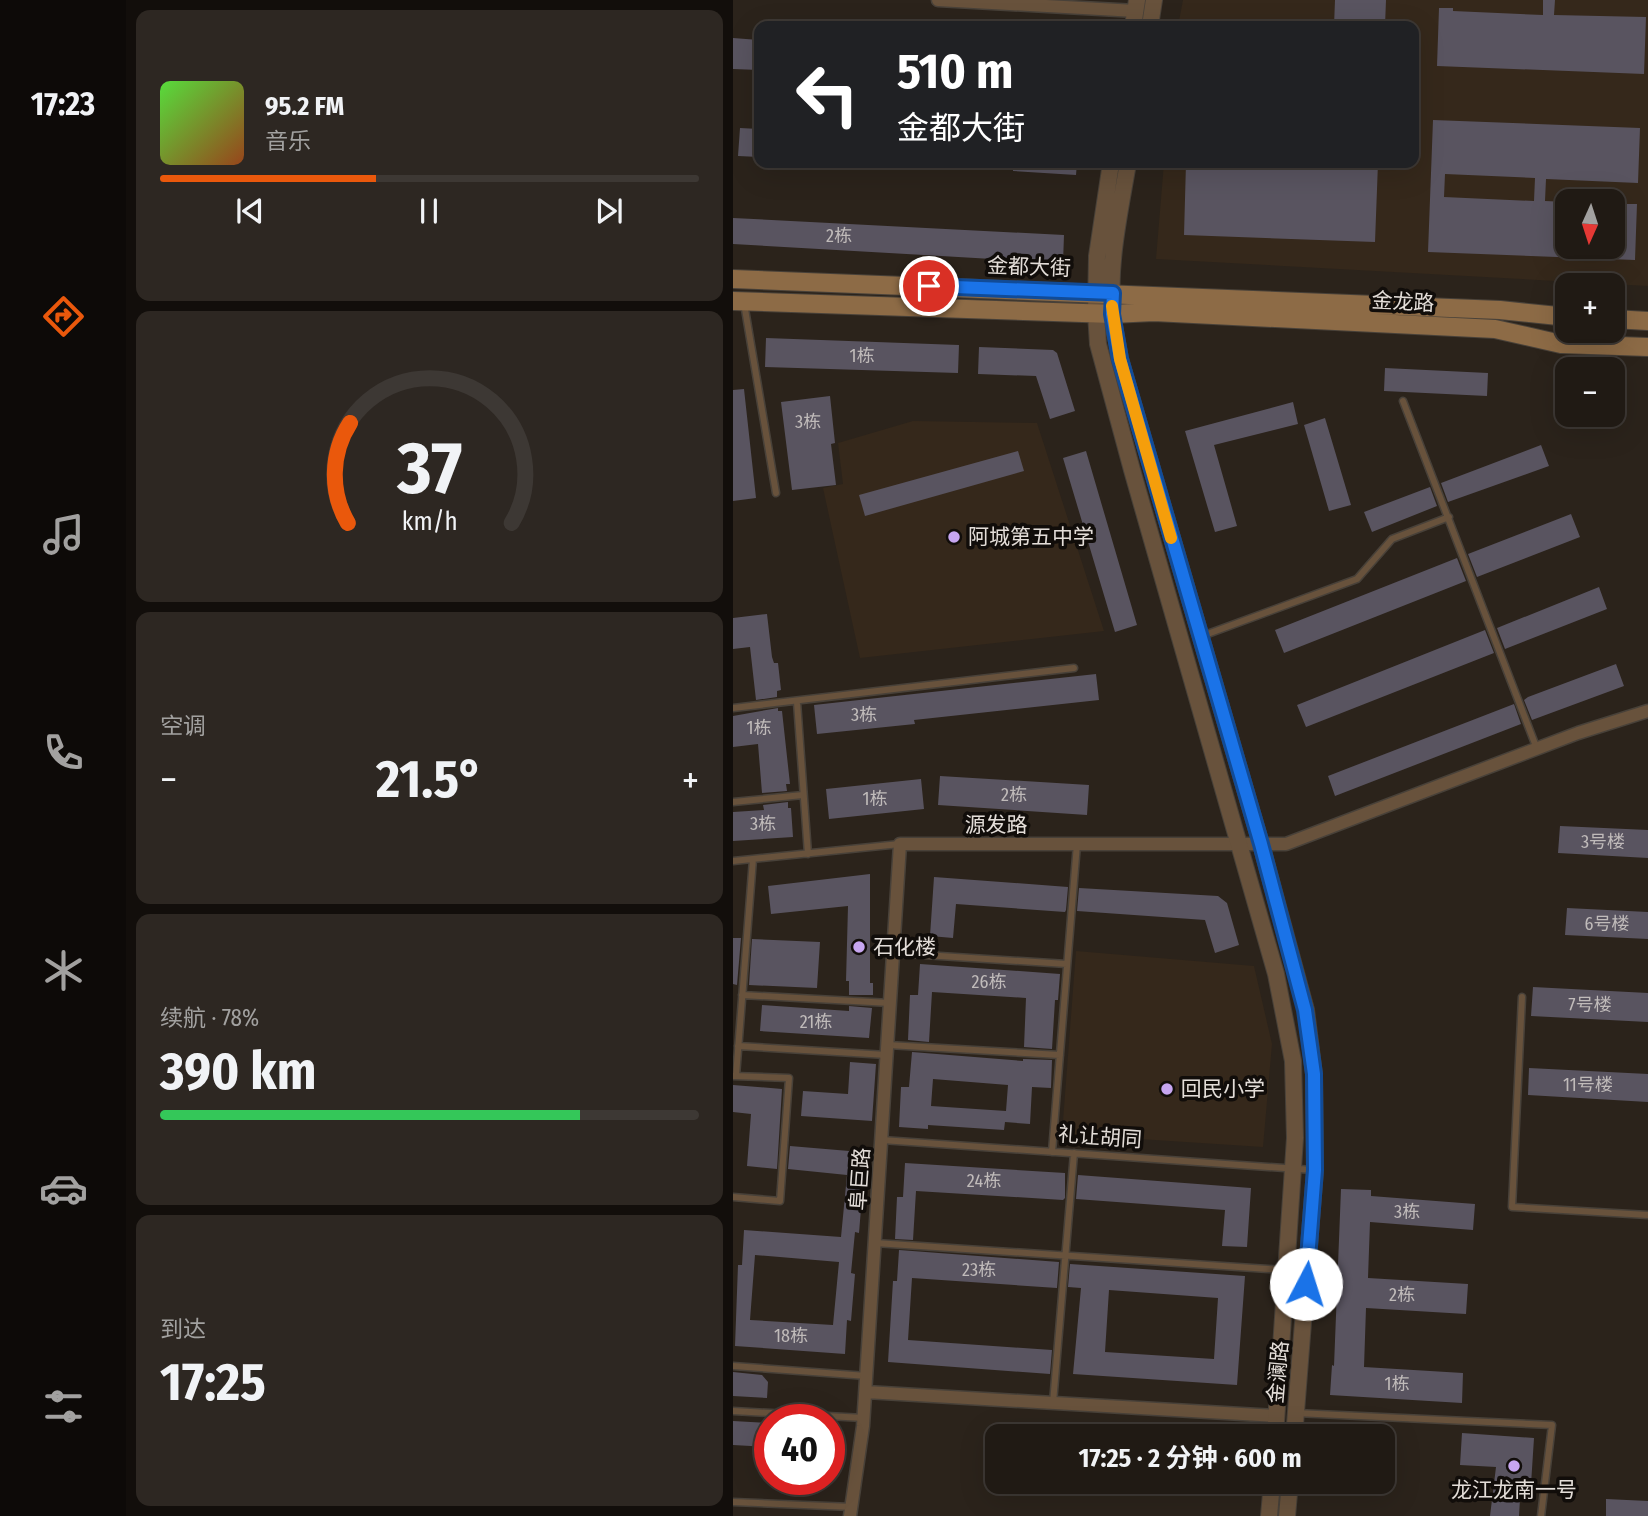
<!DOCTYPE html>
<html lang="zh">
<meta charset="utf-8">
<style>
body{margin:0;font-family:"Fira Sans Condensed","Noto Sans SC",sans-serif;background:#2d2722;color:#f1f3f6;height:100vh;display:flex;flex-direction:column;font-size:26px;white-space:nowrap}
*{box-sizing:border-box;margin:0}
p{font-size:23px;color:#a2a1a0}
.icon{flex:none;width:38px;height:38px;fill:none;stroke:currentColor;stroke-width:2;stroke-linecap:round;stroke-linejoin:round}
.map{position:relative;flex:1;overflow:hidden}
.sheet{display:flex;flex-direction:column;gap:10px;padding:10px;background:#120e0b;width:607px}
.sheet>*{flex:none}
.top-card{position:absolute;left:21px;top:21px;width:665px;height:147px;border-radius:14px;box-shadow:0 7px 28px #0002,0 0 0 2px #3d3834;background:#202124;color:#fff;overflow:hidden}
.needle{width:46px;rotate:183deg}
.tools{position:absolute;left:822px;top:189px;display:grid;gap:14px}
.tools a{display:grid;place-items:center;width:70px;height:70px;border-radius:14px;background:#201a14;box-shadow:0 7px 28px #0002,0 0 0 2px #3d3834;font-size:35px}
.speed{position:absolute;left:21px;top:1404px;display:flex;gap:14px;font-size:35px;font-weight:700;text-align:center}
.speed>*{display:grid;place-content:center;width:91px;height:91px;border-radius:50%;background:#201a14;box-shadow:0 7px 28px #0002,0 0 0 2px #3d3834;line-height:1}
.speed .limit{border:10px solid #d22;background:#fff;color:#111}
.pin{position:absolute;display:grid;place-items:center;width:60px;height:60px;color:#fff;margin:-30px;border:4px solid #fff;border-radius:50%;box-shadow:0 2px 7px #0007}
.me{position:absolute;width:77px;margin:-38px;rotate:5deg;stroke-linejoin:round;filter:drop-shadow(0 0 5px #0008)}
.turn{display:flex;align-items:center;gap:24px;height:147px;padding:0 28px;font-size:32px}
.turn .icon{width:91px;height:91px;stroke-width:2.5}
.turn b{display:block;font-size:49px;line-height:60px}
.big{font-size:52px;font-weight:700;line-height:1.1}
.sheet .widget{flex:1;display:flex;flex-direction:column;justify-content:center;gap:10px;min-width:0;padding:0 24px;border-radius:14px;background:#2d2722}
.sheet .dial{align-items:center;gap:0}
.dial svg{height:182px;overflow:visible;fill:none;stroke:#3d3834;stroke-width:7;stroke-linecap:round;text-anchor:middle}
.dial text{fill:#f1f3f6;stroke:none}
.song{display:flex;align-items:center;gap:21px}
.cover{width:84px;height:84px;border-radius:10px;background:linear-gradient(135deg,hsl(110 70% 55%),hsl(20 70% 35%))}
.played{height:7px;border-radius:4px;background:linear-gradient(90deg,#ea580c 40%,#3d3834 40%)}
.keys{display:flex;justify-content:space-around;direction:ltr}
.heat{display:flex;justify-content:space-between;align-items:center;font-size:38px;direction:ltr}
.charge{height:10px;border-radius:5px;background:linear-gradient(90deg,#34c759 78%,#3d3834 0)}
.trip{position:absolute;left:252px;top:1424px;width:410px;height:70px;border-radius:14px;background:#201a14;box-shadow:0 7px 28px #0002,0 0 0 2px #3d3834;font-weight:700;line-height:70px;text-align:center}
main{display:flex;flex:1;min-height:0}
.tab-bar{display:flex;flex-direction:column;width:126px;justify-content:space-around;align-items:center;background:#0d0a08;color:#a2a1a0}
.tab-bar .icon{width:49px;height:49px}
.tab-bar .current{color:#ea580c}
.tab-bar b{font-size:32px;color:#f1f3f6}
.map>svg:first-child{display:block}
.built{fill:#35281b;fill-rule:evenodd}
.building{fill:#595460;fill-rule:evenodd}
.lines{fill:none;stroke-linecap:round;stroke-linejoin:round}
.service-casing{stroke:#484139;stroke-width:9}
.minor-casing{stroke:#484139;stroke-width:15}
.tertiary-casing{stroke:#484139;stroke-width:18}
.secondary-casing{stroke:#484139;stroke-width:20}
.service{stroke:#68523c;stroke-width:6}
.minor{stroke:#68523c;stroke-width:12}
.tertiary{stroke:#68523c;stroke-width:16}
.secondary{stroke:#8d6b46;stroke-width:18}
.route-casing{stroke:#114b97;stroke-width:18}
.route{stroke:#1a73e8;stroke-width:12}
.slow{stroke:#f59e0b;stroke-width:12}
.poi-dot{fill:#c7a6f0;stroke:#110d0a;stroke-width:2.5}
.labels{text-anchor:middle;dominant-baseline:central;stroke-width:7;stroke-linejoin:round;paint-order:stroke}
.number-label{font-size:18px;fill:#c0bbba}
.street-label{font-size:21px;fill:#e3ddd8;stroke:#110d0a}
.poi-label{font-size:21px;fill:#e3ddd8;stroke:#110d0a;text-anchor:start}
</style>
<main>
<nav class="tab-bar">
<b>17:23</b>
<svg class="icon current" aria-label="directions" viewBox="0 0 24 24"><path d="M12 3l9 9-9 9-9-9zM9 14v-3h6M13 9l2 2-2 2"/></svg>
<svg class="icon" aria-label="music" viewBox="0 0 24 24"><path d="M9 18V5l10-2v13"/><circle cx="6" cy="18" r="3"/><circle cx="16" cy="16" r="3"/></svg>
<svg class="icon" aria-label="phone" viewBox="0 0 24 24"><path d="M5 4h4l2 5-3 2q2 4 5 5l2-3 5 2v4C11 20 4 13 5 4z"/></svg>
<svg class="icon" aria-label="climate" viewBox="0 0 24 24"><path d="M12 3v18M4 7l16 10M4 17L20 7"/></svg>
<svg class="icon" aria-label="car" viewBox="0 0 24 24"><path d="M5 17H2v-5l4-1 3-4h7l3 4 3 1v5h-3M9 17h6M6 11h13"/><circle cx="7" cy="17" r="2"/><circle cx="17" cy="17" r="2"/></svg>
<svg class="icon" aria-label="filters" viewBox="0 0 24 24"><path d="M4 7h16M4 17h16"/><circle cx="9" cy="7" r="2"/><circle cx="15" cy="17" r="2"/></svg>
</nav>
<section class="sheet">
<div class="widget">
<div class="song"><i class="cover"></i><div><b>95.2 FM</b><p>音乐</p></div></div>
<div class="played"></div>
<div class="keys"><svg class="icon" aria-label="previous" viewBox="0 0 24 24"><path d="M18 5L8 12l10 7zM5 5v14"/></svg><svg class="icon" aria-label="pause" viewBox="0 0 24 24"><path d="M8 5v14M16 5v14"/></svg><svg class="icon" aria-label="next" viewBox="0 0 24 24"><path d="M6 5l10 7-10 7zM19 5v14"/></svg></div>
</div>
<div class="widget dial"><svg viewBox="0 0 100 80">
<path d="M14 69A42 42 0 1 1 86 69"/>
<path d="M14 69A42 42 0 0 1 15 25" stroke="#ea580c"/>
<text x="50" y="56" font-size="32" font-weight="700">37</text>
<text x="50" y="72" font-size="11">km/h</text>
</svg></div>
<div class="widget"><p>空调</p>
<div class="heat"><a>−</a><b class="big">21.5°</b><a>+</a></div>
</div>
<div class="widget"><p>续航 · 78%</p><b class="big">390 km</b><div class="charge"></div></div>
<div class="widget"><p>到达</p><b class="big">17:25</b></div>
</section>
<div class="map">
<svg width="915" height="1516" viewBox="0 0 915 1516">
<rect width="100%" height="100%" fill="#2b231b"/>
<path class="built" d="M450,0H915V286L423,259L431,163H681V26H445ZM835,201H880V247H835Z
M180,421L304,423L371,631L127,658L90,488L110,484L105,443Z
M343,951L521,966L539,1044L530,1147L329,1134Z"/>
<path class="building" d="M602,0H653L652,26H601Z
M810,0H822L821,15L913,17L911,74L704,66L706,8H720V11L810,15Z
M0,38L26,40V70L0,69Z
M700,120L907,128L905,183L813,179L812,201L835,202V247H880V204H904L902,260L695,252ZM712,174L802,178L801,201L711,197Z
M7,128L26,129V157L5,156Z
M280,163H344L343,175L280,171Z
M453,163H645L642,242L451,235Z
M0,218L331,235L330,263L0,244Z
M33,338L226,345L225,373L32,367Z
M246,347L320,350L324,353L342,411L317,419L303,376L245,374Z
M652,368L755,373L754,396L651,391Z
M11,389L23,498L0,501V390Z
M97,396L102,443L98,444L103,485L59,490L48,402Z
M560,402L565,424L481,445L504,526L482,532L452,431Z
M592,418L618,505L596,511L571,425Z
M808,445L816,466L715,502L708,483Z
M285,451L291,471L132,516L126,495Z
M353,451L404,625L382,632L330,458Z
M697,487L704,506L639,532L631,512Z
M838,514L847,537L744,577L735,554Z
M724,558L733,581L551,653L542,630Z
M866,587L874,609L772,649L764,628Z
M34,614L39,657L41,663H45L48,690L44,691V697L23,700L17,647L0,649V618Z
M752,630L761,653L573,727L564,705Z
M883,664L891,686L799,720L791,700L795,697Z
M363,674L366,700L181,720L182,724L84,734L81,705Z
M781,704L788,724L602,796L595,776Z
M45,708V711H49L57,784H53L54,791L29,793L25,744L0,747V716Z
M207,776L356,785L354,815L205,805Z
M188,779L191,809L96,819L93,789Z
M55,802V808H58L60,837L0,841V812L31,810L30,805Z
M827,826L915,830V858L825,853Z
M137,874V983H140V995H116V981H113L115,906L38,914L35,886Z
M201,877L335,887L333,910L332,912L223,904L220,938L197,936Z
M346,888L485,896L494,903L506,945L482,953L472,920L344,911Z
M834,908L915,912V939L832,935Z
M0,938H8L4,985L0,984Z
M19,939L87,942L84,988L16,985Z
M187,964L327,974L325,1000H322L319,1049L291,1047L293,998L199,992L196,1042L175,1040L177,995H185Z
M800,987L915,993V1022L798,1016Z
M29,1005L116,1011V1006L139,1008L136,1038L27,1031Z
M179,1052L290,1061V1059L319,1060L318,1088L299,1087L297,1124L272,1122L271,1130L195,1125V1129L166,1127L168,1087H176ZM200,1079L275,1085L273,1111L198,1106Z
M117,1062L143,1064L139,1121L68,1116L70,1091L115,1094Z
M796,1068L915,1074V1102L795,1095Z
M0,1085L49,1089L44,1169L14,1166L18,1114L0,1112Z
M57,1146L128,1152L125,1184H130L126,1233L122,1232L118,1273L122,1274L118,1321L114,1320L112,1354L2,1346L5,1265H9L11,1230L108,1237L114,1175L55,1169ZM22,1255L106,1262L100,1325L17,1320Z
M172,1163L332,1173V1198L330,1200L183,1191L180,1240L162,1239L164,1197H170Z
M345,1175L518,1188L514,1247L489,1246L492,1210L343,1199Z
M608,1189L638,1190V1196L742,1204L740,1230L637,1222L635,1278L735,1284L733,1314L633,1308L631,1367L730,1373L729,1403L597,1395L599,1365L601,1366Z
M166,1250L326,1262L324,1288L179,1278L175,1340L319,1350L317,1374L155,1362L160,1281H164Z
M337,1264L512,1276L504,1385L340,1374L348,1288L335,1287ZM376,1290L485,1298L481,1359L372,1352Z
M0,1372L29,1375L35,1382L34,1398L0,1396Z
M0,1421L37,1423V1447L0,1445Z
M729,1433L801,1438L797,1500L787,1499L786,1516H757L763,1467L727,1465Z
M873,1499L915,1501V1516H873Z"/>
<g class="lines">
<defs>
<path id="service" d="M11,303L43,493
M670,401L804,749
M469,636L624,579L659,539L716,517
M64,702L75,854
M0,708L341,668
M0,802L70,795
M0,861L167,844
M160,953L334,964
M9,995L157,1003
M789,997L779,1207L915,1215
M155,1045L327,1055
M5,1046L154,1055
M0,1076L56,1078L47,1201L0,1197
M3,1076L20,859
M149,1140L580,1170
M319,1152L344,844
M142,1243L551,1270
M0,1366L134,1376
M320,1403L341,1153
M0,1411L131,1418
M563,1413L819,1425L808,1516
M0,1502L119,1507"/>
<path id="minor" d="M205,0L403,11
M133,1392L543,1416
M117,1516L130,1426L167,844H553L845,733L915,711"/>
<path id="tertiary" d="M400,26L404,0
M417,26L421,0
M378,163L364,256L363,313L365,344L399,470L543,974L560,1061L562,1138L542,1437
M395,163C387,211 374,267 380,316C381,330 385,345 387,359L528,844L573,1010L581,1074L582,1170L561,1437
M536,1516L539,1482
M554,1516L557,1482"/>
<path id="secondary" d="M0,279L767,310L835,317
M0,301L379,314L421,312L762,329L828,344L915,347
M880,319L915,321"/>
</defs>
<use href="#service" class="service-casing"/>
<use href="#minor" class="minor-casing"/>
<use href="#tertiary" class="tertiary-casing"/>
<use href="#secondary" class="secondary-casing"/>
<use href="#service" class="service"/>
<use href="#minor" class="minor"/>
<use href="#tertiary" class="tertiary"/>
<use href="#secondary" class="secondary"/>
</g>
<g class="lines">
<defs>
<path id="route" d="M196,286L380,293L379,314L387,359L528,844L572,1010L581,1074L582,1170L573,1284"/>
</defs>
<use href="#route" class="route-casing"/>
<use href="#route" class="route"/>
<path class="slow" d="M379,306L387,359L438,538"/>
</g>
<g class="poi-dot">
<circle cx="221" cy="537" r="7"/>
<circle cx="126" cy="947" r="7"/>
<circle cx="434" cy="1089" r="7"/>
<circle cx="781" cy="1466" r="7"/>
</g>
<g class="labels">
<g class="number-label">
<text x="106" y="236">2栋</text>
<text x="129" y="356">1栋</text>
<text x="75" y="422">3栋</text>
<text x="131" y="715">3栋</text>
<text x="26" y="728">1栋</text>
<text x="281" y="795">2栋</text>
<text x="142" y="799">1栋</text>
<text x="30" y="824">3栋</text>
<text x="870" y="842">3号楼</text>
<text x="874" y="924">6号楼</text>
<text x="256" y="982">26栋</text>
<text x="857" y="1005">7号楼</text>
<text x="83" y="1022">21栋</text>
<text x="855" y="1085">11号楼</text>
<text x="251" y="1181">24栋</text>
<text x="674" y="1212">3栋</text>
<text x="246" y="1270">23栋</text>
<text x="669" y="1295">2栋</text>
<text x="58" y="1336">18栋</text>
<text x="664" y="1384">1栋</text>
</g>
<g class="street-label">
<text transform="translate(296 267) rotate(2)">金都大街</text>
<text transform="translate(670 302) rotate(3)">金龙路</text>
<text x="263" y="825">源发路</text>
<text transform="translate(367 1137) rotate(4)">礼让胡同</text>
<text transform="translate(127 1179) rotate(-86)">阜巨路</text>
<text transform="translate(545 1372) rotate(-85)">金澜路</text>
</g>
<g class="poi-label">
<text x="235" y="537">阿城第五中学</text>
<text x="140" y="947">石化楼</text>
<text x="448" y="1089">回民小学</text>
<text x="781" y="1490" text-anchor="middle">龙江龙南一号</text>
</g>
</g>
</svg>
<div class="tools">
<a><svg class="needle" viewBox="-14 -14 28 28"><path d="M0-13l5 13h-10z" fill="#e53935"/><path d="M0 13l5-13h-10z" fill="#a2a1a0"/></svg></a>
<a>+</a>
<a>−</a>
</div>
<div class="speed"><div class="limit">40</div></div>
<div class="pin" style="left:196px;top:286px;background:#d93025"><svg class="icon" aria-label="arrive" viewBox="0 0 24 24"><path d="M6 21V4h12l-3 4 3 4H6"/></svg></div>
<svg class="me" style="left:573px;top:1284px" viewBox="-20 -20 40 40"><circle r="19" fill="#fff"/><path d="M0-13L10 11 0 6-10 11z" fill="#1a73e8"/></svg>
<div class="trip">17:25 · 2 分钟 · 600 m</div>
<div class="top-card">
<div class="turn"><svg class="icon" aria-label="left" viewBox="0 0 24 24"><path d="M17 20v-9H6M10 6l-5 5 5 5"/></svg><div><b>510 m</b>金都大街</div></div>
</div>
</div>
</main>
